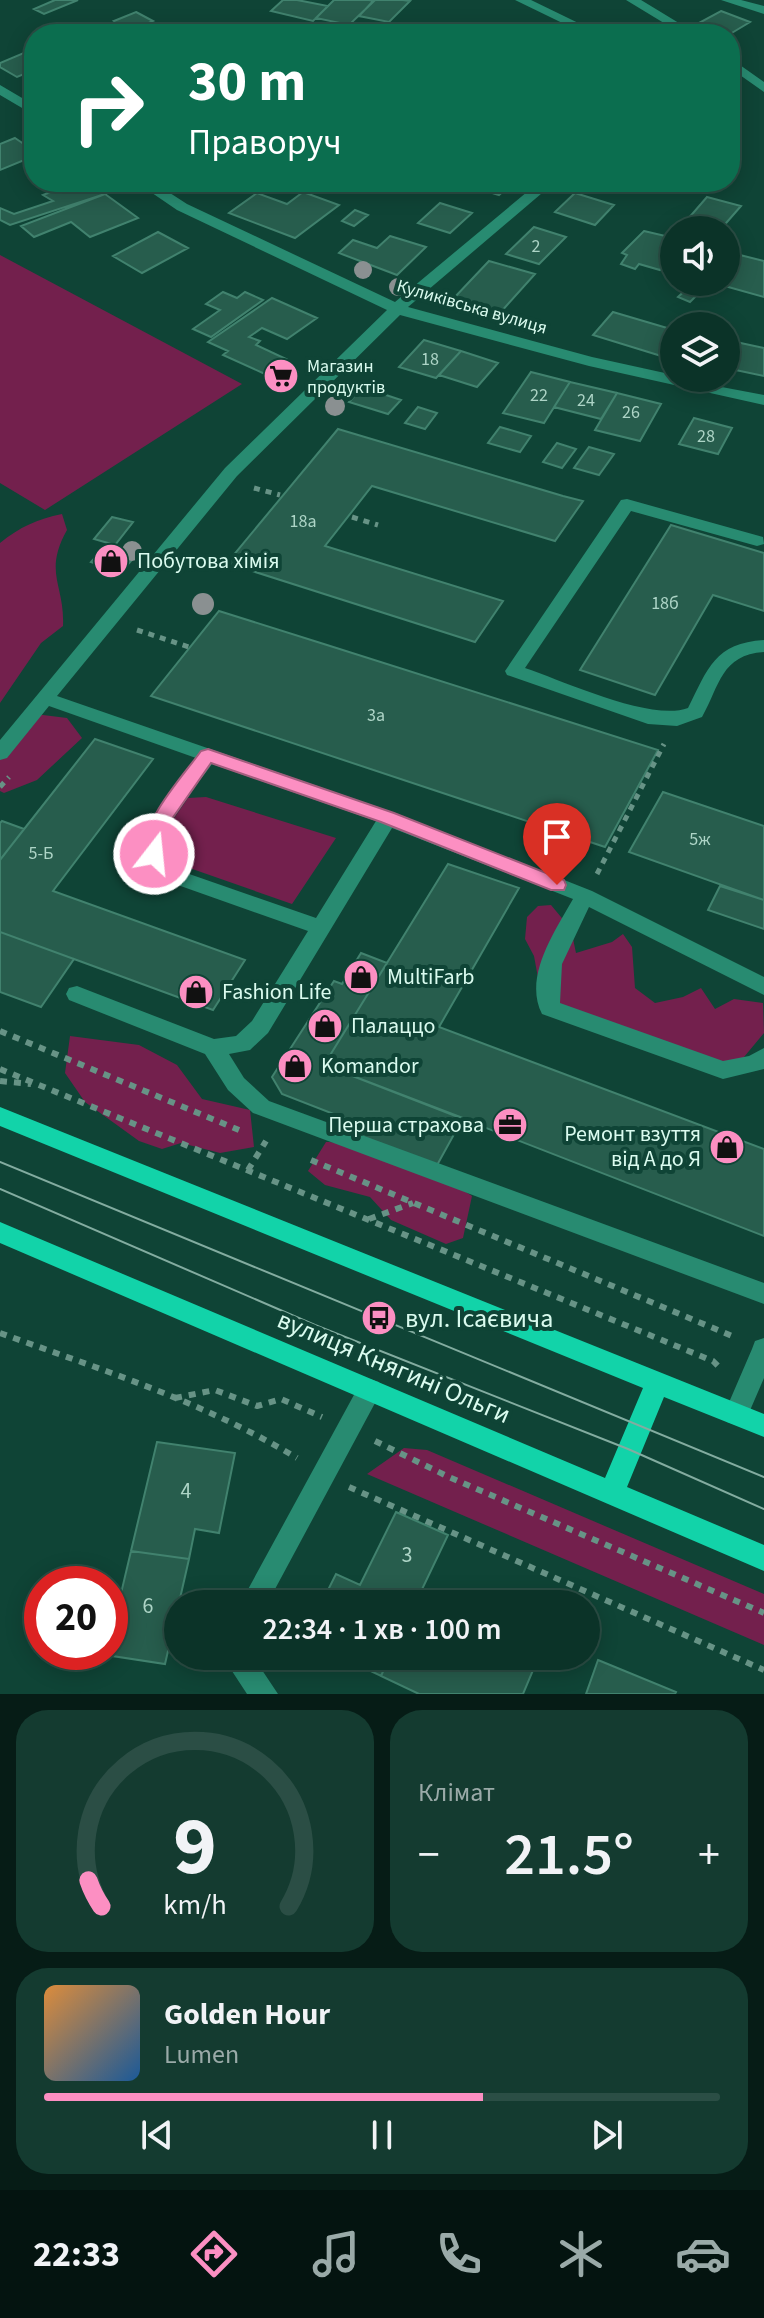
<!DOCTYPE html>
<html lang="uk">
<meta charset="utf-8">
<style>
body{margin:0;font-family:"Source Sans 3",sans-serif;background:#143b30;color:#f1f3f6;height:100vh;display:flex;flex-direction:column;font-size:30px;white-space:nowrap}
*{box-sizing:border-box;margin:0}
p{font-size:26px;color:#9aaaa8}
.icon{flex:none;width:44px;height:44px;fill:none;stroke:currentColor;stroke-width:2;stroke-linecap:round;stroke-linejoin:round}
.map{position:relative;height:1694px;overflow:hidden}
.details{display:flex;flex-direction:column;gap:16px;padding:16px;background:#061c16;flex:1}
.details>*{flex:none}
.banner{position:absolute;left:24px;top:24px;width:716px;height:168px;border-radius:32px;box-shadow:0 4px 20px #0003,0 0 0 2px #2b4e45;background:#0b6e4f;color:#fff;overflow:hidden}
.controls{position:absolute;left:660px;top:216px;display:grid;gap:16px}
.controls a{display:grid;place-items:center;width:80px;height:80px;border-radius:50%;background:#0b3328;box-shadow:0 4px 20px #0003,0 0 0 2px #2b4e45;font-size:40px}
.speed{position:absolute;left:24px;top:1566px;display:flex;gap:16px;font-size:40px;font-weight:700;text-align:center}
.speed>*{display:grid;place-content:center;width:104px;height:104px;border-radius:50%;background:#0b3328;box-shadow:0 4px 20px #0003,0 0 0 2px #2b4e45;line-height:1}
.speed .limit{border:12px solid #d22;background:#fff;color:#111}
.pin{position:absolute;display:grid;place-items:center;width:68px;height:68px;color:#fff;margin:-82px -34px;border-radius:50% 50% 50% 0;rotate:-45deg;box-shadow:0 0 8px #0007}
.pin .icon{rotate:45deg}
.me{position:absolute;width:88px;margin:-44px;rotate:16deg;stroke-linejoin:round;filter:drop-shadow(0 0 6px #0008)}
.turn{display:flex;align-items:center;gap:28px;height:168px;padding:0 32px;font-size:36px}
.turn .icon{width:104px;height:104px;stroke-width:2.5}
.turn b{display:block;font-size:56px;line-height:68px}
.big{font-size:60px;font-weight:600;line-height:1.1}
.details .tile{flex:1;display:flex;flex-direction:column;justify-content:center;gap:12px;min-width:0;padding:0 28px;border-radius:32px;background:#143b30}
.details .dial{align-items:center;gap:0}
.dial svg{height:208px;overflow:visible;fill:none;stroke:#2b4e45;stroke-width:7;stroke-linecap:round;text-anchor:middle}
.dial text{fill:#f1f3f6;stroke:none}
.song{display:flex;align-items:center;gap:24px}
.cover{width:96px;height:96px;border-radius:12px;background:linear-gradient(135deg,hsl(30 70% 55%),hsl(210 70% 35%))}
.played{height:8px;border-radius:4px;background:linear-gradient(90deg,#fc8fc2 65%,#2b4e45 65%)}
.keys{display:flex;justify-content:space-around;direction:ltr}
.heat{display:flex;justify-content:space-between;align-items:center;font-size:44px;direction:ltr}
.details .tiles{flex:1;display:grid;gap:16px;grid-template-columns:1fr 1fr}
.tile:last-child{grid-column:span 2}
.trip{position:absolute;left:164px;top:1590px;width:436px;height:80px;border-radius:40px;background:#0b3328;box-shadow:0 4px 20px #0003,0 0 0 2px #2b4e45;font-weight:600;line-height:80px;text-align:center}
.menu{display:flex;height:128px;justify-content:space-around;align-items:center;background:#041410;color:#9aaaa8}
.menu .icon{width:56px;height:56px}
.menu .active{color:#fc8fc2}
.menu b{font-size:36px;color:#f1f3f6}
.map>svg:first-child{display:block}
.green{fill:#73204d}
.building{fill:#275d4d;stroke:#41826e;stroke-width:2}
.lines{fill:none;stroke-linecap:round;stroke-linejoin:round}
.path-far1{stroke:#679386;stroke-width:5;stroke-dasharray:6 6;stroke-linecap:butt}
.path{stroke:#679386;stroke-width:6;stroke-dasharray:7 7;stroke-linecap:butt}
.minor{fill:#288b71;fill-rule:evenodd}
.major{fill:#12d3a9;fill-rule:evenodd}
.tram{stroke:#83aca0;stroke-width:2}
.tree{fill:#8a9091}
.route{fill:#fc8fc2;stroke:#a45d7e;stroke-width:2}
.labels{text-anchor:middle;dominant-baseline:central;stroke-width:8;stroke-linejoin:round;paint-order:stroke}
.number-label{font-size:18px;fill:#add4c6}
.far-street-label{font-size:18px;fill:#dafbef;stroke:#0f4436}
.far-poi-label{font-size:18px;fill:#dafbef;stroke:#0f4436;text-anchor:start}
.poi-label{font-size:22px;fill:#dafbef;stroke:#0f4436;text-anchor:start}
.near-number-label{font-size:22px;fill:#add4c6}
.near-poi-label{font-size:26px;fill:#dafbef;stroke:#0f4436;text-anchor:start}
.near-street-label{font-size:26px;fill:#dafbef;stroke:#0f4436}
</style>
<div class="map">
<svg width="764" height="1694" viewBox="0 0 764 1694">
<rect width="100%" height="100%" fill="#0f4436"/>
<path class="green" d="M0,255L242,384L45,510L0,483Z
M62,514L67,530C43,573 65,585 63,626L41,643L0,703V543C20,527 37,519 62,514Z
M35,714L67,718L82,738L37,780L4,793L0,791V748Z
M206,797L336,838L292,904L178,864L166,830L188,798Z
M551,905L571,929L576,953L612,942L623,934L632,947L635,988L655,1003L683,997L701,988L715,1009L734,999L763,1003L764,1033L739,1063L703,1066L560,1012L541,994L534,956L525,939L527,917L538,906Z
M70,1036L139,1045L177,1065L202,1099L250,1110L254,1147L220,1153L181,1143L162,1149L139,1141L85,1102L65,1073Z
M326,1142C361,1142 443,1175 472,1196L463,1238L446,1244L391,1220L370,1197L325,1185L308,1171Z
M404,1448L427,1450L764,1594V1645L367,1474Z"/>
<path class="building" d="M55,0H78L44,14L34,9Z
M283,0H297L328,6L313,21L271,11Z
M334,0H369L374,1L349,25L316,18Z
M403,0L410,1L389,22L359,16L374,0Z
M721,11L750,22L730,34L697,24Z
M136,12L153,21L131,31L114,21Z
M166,25L187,34H144Z
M26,52L34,57V70L17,77L0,67V63Z
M15,138L34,151V156L0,170V144Z
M76,182H87L105,194L10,225L0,220V208L14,214L53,201L43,195Z
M327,182H361L349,191Z
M457,182H513L499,195Z
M303,192L339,205L295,238L229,213L257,193L287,204Z
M575,193L614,205L595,225L555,212Z
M105,194L138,218L90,237L71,222L34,237L21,226Z
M707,197L741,206L720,230L687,220Z
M440,203L472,213L450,233L418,223Z
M355,210L368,215L354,226L342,221Z
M534,227L566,237L539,264L506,254Z
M644,231L674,238V255L660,270L639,264L635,269L621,264L627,255L622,253Z
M158,232L188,248L142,273L113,256Z
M390,236L426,247L397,275L339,253L353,240L377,248Z
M736,254L764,261V297L714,283L726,282V267Z
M489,261L535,274L500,313L453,299Z
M690,286L702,290L690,302L678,297Z
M223,292L237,298L245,292L263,300L211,337L193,329L220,310L206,304Z
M272,298L317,318L287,339L262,328L249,337L260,341L256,345L286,359L265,374L223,355L228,351L208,342Z
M613,312L674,330V354L671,359L593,335Z
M424,340L461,351L436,378L399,367Z
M736,342L764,348V376L726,368Z
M461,351L498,363L477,387L439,375Z
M282,366L297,372L280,386L266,380Z
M531,372L570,382L544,423L503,413Z
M570,382L617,393L601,419L554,407Z
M362,387L401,400L388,414L349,402Z
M617,393L661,404L640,441L595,430Z
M418,407L437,413L425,429L405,423Z
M694,418L732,428L718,454L679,444Z
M500,427L531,436L520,452L488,443Z
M338,429L563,496L583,501L555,541L372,486L325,546L503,601L475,642L227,563Z
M557,443L576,449L562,468L543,462Z
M589,447L614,454L599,475L574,468Z
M112,517L133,522L115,545L94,539Z
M671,525L764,553V611L713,595L655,695L580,670Z
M101,551L131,561L121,572L91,562Z
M219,611L327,645L658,750L605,847L151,696Z
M95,739L153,759L53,891L245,960L213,1010L74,959L41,1007L0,992V823L2,821L24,829Z
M95,739L153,759L53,891L245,960L213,1010L0,932V860Z
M663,792L764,826V900L629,852Z
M2,821L24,829L0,860V823Z
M448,864L519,888L439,1027L764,1149V1236L324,1065Z
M720,886L764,900V929L708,910Z
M0,932L74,959L41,1007L0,992Z
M361,953L387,963L324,1065L463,1118L436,1167L337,1129L344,1118L282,1094L272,1077L334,981L342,984Z
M157,1442L235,1453L219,1533L195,1529L189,1559L131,1551Z
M396,1512L448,1535L415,1604H321L336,1574L360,1585Z
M131,1551L189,1559L165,1664L106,1655L110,1652V1640Z
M423,1589L455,1604H415Z
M339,1656H390L381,1676Z
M390,1656H539L523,1694H419L381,1676Z
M598,1660L676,1692L675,1694H586Z"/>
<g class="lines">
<path class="path-far1" d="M254,488L280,495
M352,517L378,525
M137,630L189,647
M0,787L9,777
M597,874L664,744"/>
<path class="path" d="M0,1031L239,1130
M0,1069L713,1361L721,1369
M0,1081L31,1084
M311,1160L737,1338
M248,1170L266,1141
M369,1219L413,1203
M0,1333C102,1370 204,1402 297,1458
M175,1398L215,1390L257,1406L281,1399L322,1417
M375,1441L449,1477L764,1613
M349,1487L764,1670"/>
<path class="minor" d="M515,0H531L601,34H585Z
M626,0H641L697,34H682Z
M721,0H741L764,6V14Z
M730,58L764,82V92L730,68Z
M0,85L34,105V115L0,95Z
M136,182H153L187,204L395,302L539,182H555L408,307L592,357L674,375V378L764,395V405L589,366L400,315L237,476L57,696L395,813L592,891L764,977V995L589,907L562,964L560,1003L723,1061L749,1056L764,1048V1069L723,1079L542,1014C523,977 555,931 573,899L392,828L268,1033L250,1050L229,1054L244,1078L269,1101L764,1283V1304L253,1113L228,1090L205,1054L69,1000L66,994L69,988L77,986L214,1039L236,1036L252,1021L308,931L158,878L144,854L146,828L196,758L49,706L7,758L0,760V740L225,468L387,310L177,210ZM212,764L376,821L316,918L172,868C150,830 191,794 212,764Z
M627,499L763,537L764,544L757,546L631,511L525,668C564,681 651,722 688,708C708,668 715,643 764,640V652C721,655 720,685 702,717L677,726L648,724L507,675L505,671L621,500Z
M764,1338V1378L745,1422L736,1425L727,1422L724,1414L752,1349L755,1341Z
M370,1379L379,1382L382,1390L267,1604H240L361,1382Z
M232,1656H260L258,1664L278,1694H247L230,1668Z"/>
<path class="major" d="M0,1107L764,1414V1437L664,1397L627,1487L764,1545V1571L0,1243V1222L605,1478L643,1388L0,1126Z"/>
<path class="tram" d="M0,1162L764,1477
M0,1189L315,1325L628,1449L764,1509"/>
</g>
<g class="tree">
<circle cx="363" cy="270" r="9"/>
<circle cx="398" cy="287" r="9"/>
<circle cx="335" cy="406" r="10"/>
<circle cx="132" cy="551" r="10"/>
<circle cx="203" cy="604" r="11"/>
</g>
<path class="route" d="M208,749L394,813L564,880L566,885L564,890H551L381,822L211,763L165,829L160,858H147C134,828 184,775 201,751Z"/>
<defs>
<symbol id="supermarket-disc" viewBox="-11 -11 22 22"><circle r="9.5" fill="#fc8fc2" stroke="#0f4436"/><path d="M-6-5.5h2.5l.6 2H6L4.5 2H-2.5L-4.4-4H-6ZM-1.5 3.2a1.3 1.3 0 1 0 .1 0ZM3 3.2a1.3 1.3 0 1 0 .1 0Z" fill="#111"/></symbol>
<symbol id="shop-disc" viewBox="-11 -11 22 22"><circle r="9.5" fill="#fc8fc2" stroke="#0f4436"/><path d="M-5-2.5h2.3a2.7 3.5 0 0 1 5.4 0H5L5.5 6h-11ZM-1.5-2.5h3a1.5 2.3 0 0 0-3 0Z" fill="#111"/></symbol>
<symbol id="office-disc" viewBox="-11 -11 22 22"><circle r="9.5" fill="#fc8fc2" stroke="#0f4436"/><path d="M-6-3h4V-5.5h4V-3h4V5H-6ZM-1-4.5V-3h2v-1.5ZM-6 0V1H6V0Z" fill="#111"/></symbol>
<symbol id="bus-disc" viewBox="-11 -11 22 22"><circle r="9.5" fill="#fc8fc2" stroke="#0f4436"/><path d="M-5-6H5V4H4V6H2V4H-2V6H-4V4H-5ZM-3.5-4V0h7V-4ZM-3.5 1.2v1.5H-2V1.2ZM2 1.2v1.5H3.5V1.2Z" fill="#111"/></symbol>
</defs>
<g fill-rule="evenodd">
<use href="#supermarket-disc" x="261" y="356" width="40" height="40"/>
<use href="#shop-disc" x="91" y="541" width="40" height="40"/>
<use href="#shop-disc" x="341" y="957" width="40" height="40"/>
<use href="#shop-disc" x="176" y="972" width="40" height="40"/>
<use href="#shop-disc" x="305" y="1006" width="40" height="40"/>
<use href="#shop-disc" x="275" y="1046" width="40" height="40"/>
<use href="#office-disc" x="490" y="1105" width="40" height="40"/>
<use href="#shop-disc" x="707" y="1127" width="40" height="40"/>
<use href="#bus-disc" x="359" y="1298" width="40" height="40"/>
</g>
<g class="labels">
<g class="number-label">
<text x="536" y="246">2</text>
<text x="430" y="359">18</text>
<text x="539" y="395">22</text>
<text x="586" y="400">24</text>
<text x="631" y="412">26</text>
<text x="706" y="436">28</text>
<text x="303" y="521">18а</text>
<text x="665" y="603">18б</text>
<text x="376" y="715">3а</text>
<text x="700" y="839">5ж</text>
<text x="41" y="853">5-Б</text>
</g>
<g class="far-street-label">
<text transform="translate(472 307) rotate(16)">Куликівська вулиця</text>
</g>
<g class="far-poi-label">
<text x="307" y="366">Магазин<tspan x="307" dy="21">продуктів</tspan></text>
</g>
<g class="poi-label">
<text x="137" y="561">Побутова хімія</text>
<text x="387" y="977">MultiFarb</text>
<text x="222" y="992">Fashion Life</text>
<text x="351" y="1026">Палаццо</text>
<text x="321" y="1066">Komandor</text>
<text x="484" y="1125" text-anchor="end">Перша страхова</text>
<text x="701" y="1134" text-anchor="end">Ремонт взуття<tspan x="701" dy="25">від А до Я</tspan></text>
</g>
<g class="near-number-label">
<text x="186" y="1491">4</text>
<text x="407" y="1555">3</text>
<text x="148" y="1606">6</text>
</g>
<g class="near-poi-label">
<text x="405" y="1318">вул. Ісаєвича</text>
</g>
<g class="near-street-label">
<text transform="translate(394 1367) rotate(23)">вулиця Княгині Ольги</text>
</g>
</g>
</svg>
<div class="controls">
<a><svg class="icon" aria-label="sound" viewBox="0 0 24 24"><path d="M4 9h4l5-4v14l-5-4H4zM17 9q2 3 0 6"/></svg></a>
<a><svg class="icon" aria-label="layers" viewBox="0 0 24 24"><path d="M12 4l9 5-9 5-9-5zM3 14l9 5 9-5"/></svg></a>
</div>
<div class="speed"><div class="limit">20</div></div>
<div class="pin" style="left:557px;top:885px;background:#d93025"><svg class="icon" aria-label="arrive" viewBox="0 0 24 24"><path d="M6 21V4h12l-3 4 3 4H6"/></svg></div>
<svg class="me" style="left:154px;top:854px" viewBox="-20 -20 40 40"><circle r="17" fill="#fc8fc2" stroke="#fff" stroke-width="3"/><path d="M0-11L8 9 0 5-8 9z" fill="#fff"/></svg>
<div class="trip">22:34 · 1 хв · 100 m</div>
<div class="banner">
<div class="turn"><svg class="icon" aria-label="right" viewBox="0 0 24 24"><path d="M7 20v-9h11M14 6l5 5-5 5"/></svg><div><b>30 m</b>Праворуч</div></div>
</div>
</div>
<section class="details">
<div class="tiles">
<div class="tile dial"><svg viewBox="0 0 100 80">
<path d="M14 69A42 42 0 1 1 86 69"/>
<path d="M14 69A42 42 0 0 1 9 59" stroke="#fc8fc2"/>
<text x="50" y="56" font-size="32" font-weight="700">9</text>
<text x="50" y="72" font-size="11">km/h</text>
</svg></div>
<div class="tile"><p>Клімат</p>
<div class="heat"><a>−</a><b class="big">21.5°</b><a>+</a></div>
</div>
<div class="tile">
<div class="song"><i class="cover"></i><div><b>Golden Hour</b><p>Lumen</p></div></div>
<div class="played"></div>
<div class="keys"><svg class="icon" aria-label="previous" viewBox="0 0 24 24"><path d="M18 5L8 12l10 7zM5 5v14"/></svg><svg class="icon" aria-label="pause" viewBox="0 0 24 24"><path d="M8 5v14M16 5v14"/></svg><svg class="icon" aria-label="next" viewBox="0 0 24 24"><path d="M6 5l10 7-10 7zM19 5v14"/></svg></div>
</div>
</div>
</section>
<nav class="menu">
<b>22:33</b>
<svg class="icon active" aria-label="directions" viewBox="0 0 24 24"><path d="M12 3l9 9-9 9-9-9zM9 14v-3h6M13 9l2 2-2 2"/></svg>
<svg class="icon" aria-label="music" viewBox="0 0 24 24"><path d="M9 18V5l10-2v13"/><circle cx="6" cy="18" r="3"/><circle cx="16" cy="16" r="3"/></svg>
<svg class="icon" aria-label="phone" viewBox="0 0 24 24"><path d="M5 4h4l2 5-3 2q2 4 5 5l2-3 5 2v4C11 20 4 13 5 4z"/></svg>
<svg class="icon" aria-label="climate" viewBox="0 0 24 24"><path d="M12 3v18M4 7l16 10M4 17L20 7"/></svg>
<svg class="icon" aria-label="car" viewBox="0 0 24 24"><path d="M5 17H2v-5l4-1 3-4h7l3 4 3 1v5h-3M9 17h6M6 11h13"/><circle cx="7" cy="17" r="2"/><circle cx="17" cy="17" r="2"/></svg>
</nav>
